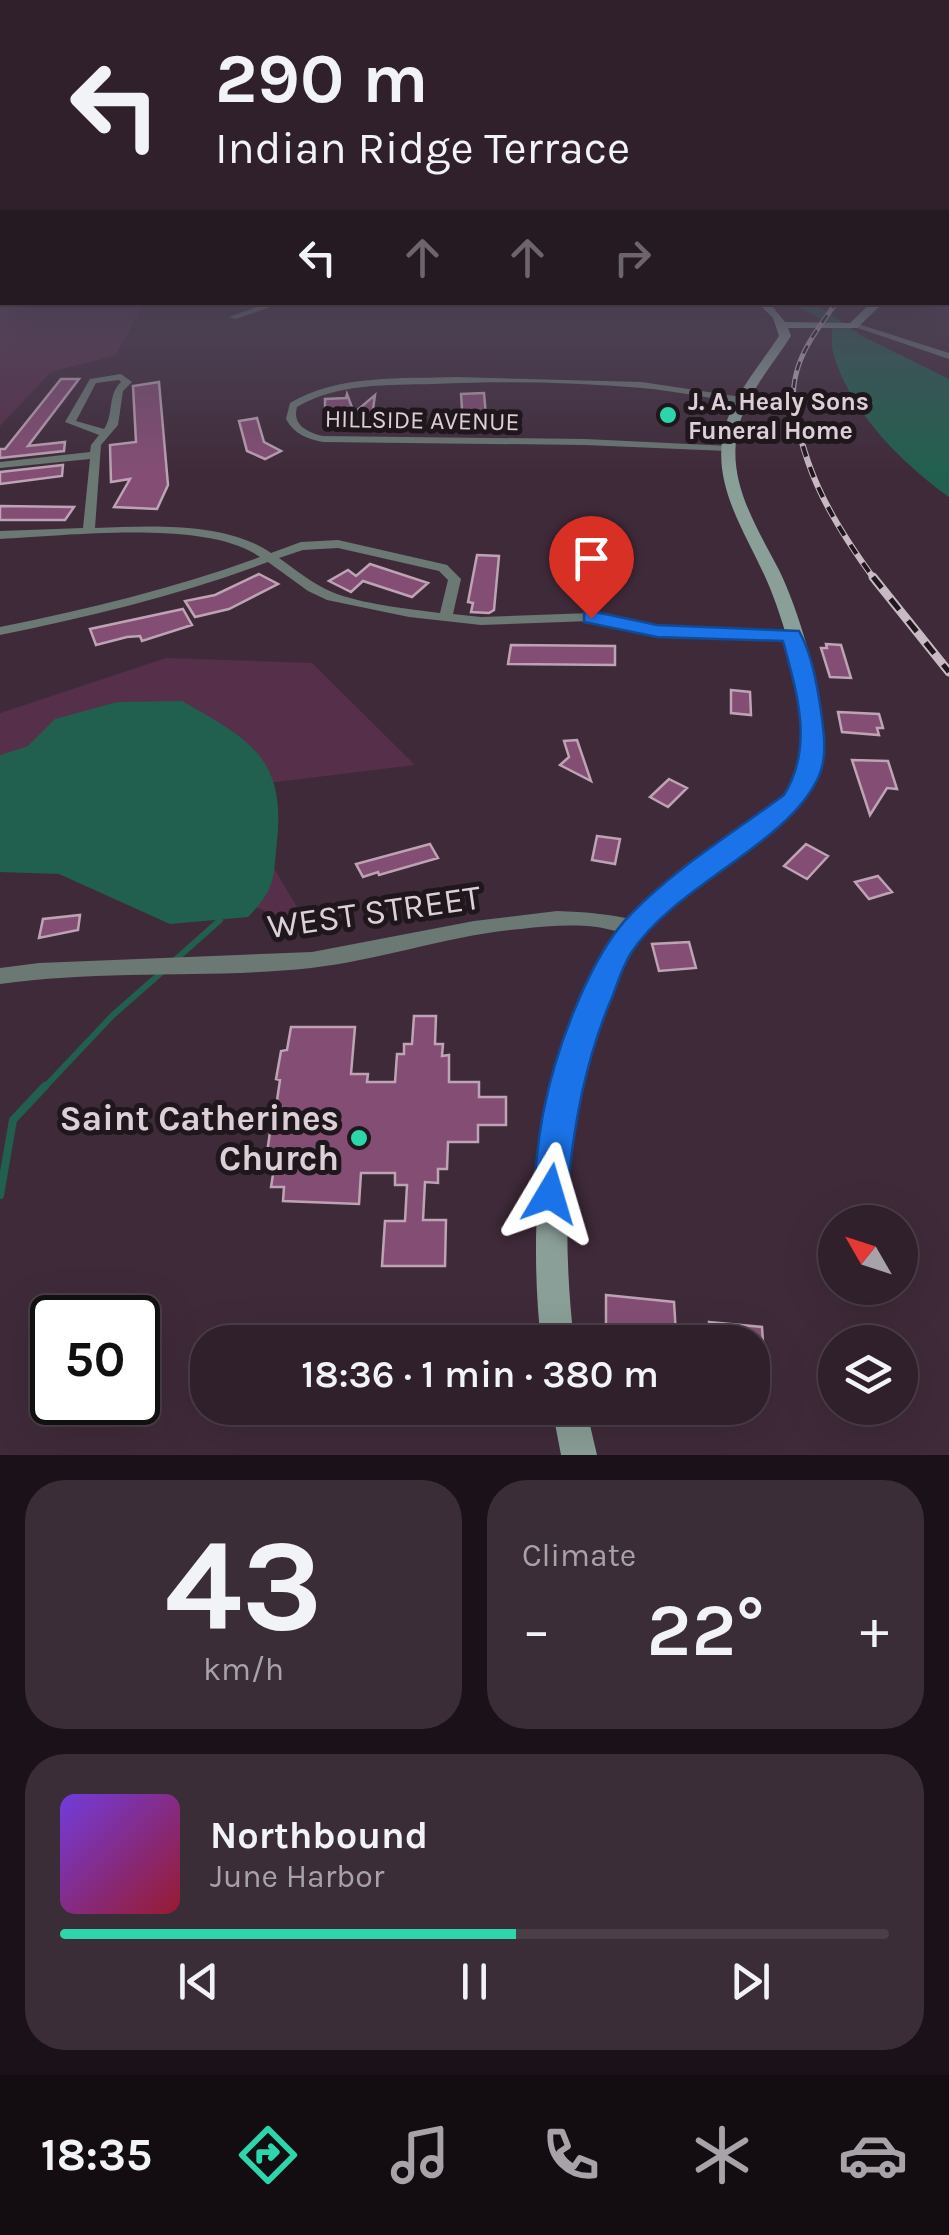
<!DOCTYPE html>
<meta charset="utf-8">
<style>
body{margin:0;font-family:Karla,sans-serif;background:#3b2d37;color:#f1f3f6;height:100vh;display:flex;flex-direction:column;font-size:38px;white-space:nowrap}
*{box-sizing:border-box;margin:0}
p{font-size:32px;color:#a7a3a9}
.icon{flex:none;width:55px;height:55px;fill:none;stroke:currentColor;stroke-width:2;stroke-linecap:round;stroke-linejoin:round}
.map{position:relative;height:1455px;overflow:hidden}
.side{display:flex;flex-direction:column;gap:25px;padding:25px;background:#1a1218;flex:1}
.side>*{flex:none}
.banner{position:absolute;left:0px;top:0px;width:950px;height:305px;box-shadow:0 10px 40px #0002,0 0 0 2px #4a3e47;background:#2f202b;color:#f1f3f6;overflow:hidden}
.needle{width:65px;rotate:309deg}
.tools{position:absolute;left:818px;top:1205px;display:grid;gap:20px}
.tools a{display:grid;place-items:center;width:100px;height:100px;border-radius:50%;background:#2f202b;box-shadow:0 10px 40px #0002,0 0 0 2px #4a3e47;font-size:50px}
.speed{position:absolute;left:30px;top:1295px;display:flex;gap:20px;font-size:50px;font-weight:700;text-align:center}
.speed>*{display:grid;place-content:center;width:130px;height:130px;border-radius:50%;background:#2f202b;box-shadow:0 10px 40px #0002,0 0 0 2px #4a3e47;line-height:1}
.speed .limit{border:5px solid #111;border-radius:15px;background:#fff;color:#111}
.pin{position:absolute;display:grid;place-items:center;width:85px;height:85px;color:#fff;margin:-102px -42px;border-radius:50% 50% 50% 0;rotate:-45deg;box-shadow:0 0 10px #0007}
.pin .icon{rotate:45deg}
.me{position:absolute;width:110px;margin:-55px;rotate:7deg;stroke-linejoin:round;filter:drop-shadow(0 0 8px #0008)}
.turn{display:flex;align-items:center;gap:35px;height:210px;padding:0 50px;font-size:45px}
.turn .icon{width:130px;height:130px;stroke-width:2.5}
.turn b{display:block;font-size:70px;line-height:85px}
.lanes{display:flex;align-items:center;height:95px;padding:0 50px;background:#0003;justify-content:center;gap:50px;direction:ltr}
.lanes .off{opacity:.35}
.big{font-size:75px;font-weight:600;line-height:1.1}
.side .card{flex:1;display:flex;flex-direction:column;justify-content:center;gap:15px;min-width:0;padding:0 35px;border-radius:40px;background:#3b2d37}
.side .dial{align-items:center;gap:0}
.dial b{font-size:130px;line-height:1}
.song{display:flex;align-items:center;gap:30px}
.cover{width:120px;height:120px;border-radius:15px;background:linear-gradient(135deg,hsl(260 70% 55%),hsl(350 70% 35%))}
.played{height:10px;border-radius:5px;background:linear-gradient(90deg,#2dd5ab 55%,#4a3e47 55%)}
.keys{display:flex;justify-content:space-around;direction:ltr}
.heat{display:flex;justify-content:space-between;align-items:center;font-size:55px;direction:ltr}
.side .tiles{flex:1;display:grid;gap:25px;grid-template-columns:1fr 1fr}
.card:last-child{grid-column:span 2}
.trip{position:absolute;left:190px;top:1325px;width:580px;height:100px;border-radius:40px;background:#2f202b;box-shadow:0 10px 40px #0002,0 0 0 2px #4a3e47;font-weight:600;line-height:100px;text-align:center}
.menu{display:flex;height:160px;justify-content:space-around;align-items:center;background:#130d11;color:#a7a3a9}
.menu .icon{width:70px;height:70px}
.menu .active{color:#2dd5ab}
.menu b{font-size:45px;color:#f1f3f6}
.map>svg:first-child{display:block}
.green{fill:#562f4a}
.water{fill:#21604e}
.lines{fill:none;stroke-linecap:round;stroke-linejoin:round}
.stream-far1{stroke:#21604e;stroke-width:6}
.stream{stroke:#21604e;stroke-width:8}
.building{fill:#844e74;stroke:#bda3b4;stroke-width:2.5}
.street{fill:#6b7873;fill-rule:evenodd}
.secondary{fill:#8a9f97;fill-rule:evenodd}
.rail-far2-casing{stroke:#c8b9c3;stroke-width:5}
.rail-far1-casing{stroke:#c8b9c3;stroke-width:6}
.rail-casing{stroke:#c8b9c3;stroke-width:9}
.rail-far2{stroke:#20171d;stroke-width:2.5;stroke-dasharray:9;stroke-linecap:butt}
.rail-far1{stroke:#20171d;stroke-width:4;stroke-dasharray:11;stroke-linecap:butt}
.rail{stroke:#20171d;stroke-width:5;stroke-dasharray:14;stroke-linecap:butt}
.route{fill:#1a73e8;stroke:#114b97;stroke-width:2.5}
.poi-dot{fill:#2dd5ab;stroke:#20171d;stroke-width:4}
.labels{text-anchor:middle;dominant-baseline:central;stroke-width:10;stroke-linejoin:round;paint-order:stroke}
.far-poi-label{font-size:25px;font-weight:bold;fill:#ddcfd8;stroke:#20171d;text-anchor:start}
.far-street-label{font-size:25px;fill:#ddcfd8;stroke:#20171d}
.near-street-label{font-size:35px;fill:#ddcfd8;stroke:#20171d}
.near-poi-label{font-size:35px;font-weight:bold;fill:#ddcfd8;stroke:#20171d;text-anchor:end}
</style>
<div class="map">
<svg width="949" height="1455" viewBox="0 0 949 1455">
<rect width="100%" height="100%" fill="#3f2a39"/>
<path class="green" d="M0,269L2,302L144,303L116,355L51,372L0,426Z
M166,658L312,663L415,765L227,788L308,926L77,844L0,856V713Z"/>
<path class="water" d="M790,303H821L818,306L862,336L949,379V497C901,463 846,408 832,348C831,340 833,333 831,324Z
M182,701C249,739 286,758 277,841C273,880 276,888 248,917L170,924L59,874L0,872V755L28,746L55,719L117,702Z"/>
<g class="lines">
<path class="stream-far1" d="M174,961L220,920
M43,1089L113,1015L162,972"/>
<path class="stream" d="M0,1195L13,1120L45,1086"/>
</g>
<path class="building" d="M61,379H79L28,446L65,442L64,451L0,458V449H5Z
M159,382L168,485L157,509L114,507L130,479L111,482L110,445L136,442L133,386Z
M484,393L487,427H466L463,424L461,394Z
M347,394L354,413L375,395L371,423L325,424V399L346,398Z
M257,418L264,442L281,451L265,459L247,451L239,421Z
M63,465L62,476L0,484V472Z
M0,506L74,507L65,520H0Z
M477,555L499,556L494,610L489,613L471,612L473,603L468,602Z
M370,564L428,583L412,597L363,581L351,592L329,581L348,570L356,576Z
M259,574L278,584L229,609L195,617L185,601L215,595Z
M183,609L192,625L142,641L140,636L127,637L96,645L90,629Z
M826,644L841,645L851,678L830,677L821,648H827Z
M511,645L615,646V665L508,664Z
M731,690L750,692L751,715L731,713Z
M838,712L879,714L883,728H877L879,735L842,732Z
M577,740L591,781L560,765L569,757L564,741Z
M852,760L888,761L897,789L887,788L870,815Z
M669,779L687,788L668,807L650,797Z
M597,836L620,839L615,864L592,860Z
M430,844L438,858L379,875L378,872L363,877L356,864Z
M806,844L828,856L807,879L784,866Z
M878,876L892,892L869,899L855,882Z
M80,915L78,930L39,938L43,919Z
M689,942L696,968L659,971L652,944Z
M414,1016H436L435,1044H443L442,1056L449,1055V1082H479V1097H506V1125H478V1142H448L447,1169H438V1183L425,1182L423,1220H446L445,1266H382L385,1221H405L407,1185H395V1173H361L359,1204L283,1201L284,1187H271L275,1162H271L272,1153H267L270,1132L277,1133L281,1107H276L280,1080L276,1079L281,1051L287,1050L291,1027H355L351,1074H368L367,1082H395L397,1054H404V1044H412Z
M606,1295L674,1302L676,1334L666,1333V1342H644V1334L606,1331Z
M709,1322L762,1327L763,1342H711Z"/>
<g class="lines">
<path class="street" d="M271,302L282,303L236,319L229,317Z
M855,323L949,353V359L855,327Z
M121,374L132,382L123,391L118,425L101,445L95,528C148,526 225,521 271,553L301,542L338,540L443,564L447,565L461,579L453,614L481,617L591,613L657,627L792,631L799,635L792,639L657,635L591,621L481,625L409,617L327,600L308,591L268,562C181,595 91,616 0,635V627C89,609 175,588 260,557C207,519 66,536 0,539V531L83,528L90,459L0,468V462L90,452L91,445L99,435L65,422L90,379ZM119,380L121,382C107,395 114,415 104,429L76,421L96,383ZM338,548L439,571L448,580L440,613C409,609 361,604 332,592C313,584 296,570 279,558L303,550Z
M457,377L642,382L741,397L746,400L741,403C708,398 675,391 642,388C572,382 502,381 433,384C388,385 337,383 297,407C292,425 307,432 323,436L585,439L731,446V450L727,451L585,445L323,442C307,439 294,434 286,419L290,403C338,374 403,379 457,377Z
M557,911C586,912 614,914 641,922L644,927L641,932C627,936 612,929 597,927C572,924 546,926 521,929C450,935 382,960 311,968C208,979 104,969 0,984V968L39,963L312,952L474,921Z"/>
<path class="secondary" d="M757,302H769L785,322L850,323L872,302H884L857,328H788L791,336C771,367 743,398 737,435C728,484 758,529 779,570C802,617 835,726 818,776C803,821 731,857 695,886C672,905 648,925 631,950C616,974 607,1001 598,1027C564,1130 562,1235 574,1342H541C529,1232 538,1124 575,1019C587,983 602,946 628,918C674,870 733,837 784,796C789,789 794,783 797,776C816,728 787,627 767,581C747,535 713,488 723,436C730,398 759,367 779,336L773,318Z
M552,1408H586L597,1455H561Z"/>
<defs>
<path id="rail-far2" d="M794,406C789,365 814,333 837,302"/>
<path id="rail-far1" d="M794,403C803,472 834,524 875,580"/>
<path id="rail" d="M873,577L949,672"/>
</defs>
<use href="#rail-far2" class="rail-far2-casing"/>
<use href="#rail-far1" class="rail-far1-casing"/>
<use href="#rail" class="rail-casing"/>
<use href="#rail-far2" class="rail-far2"/>
<use href="#rail-far1" class="rail-far1"/>
<use href="#rail" class="rail"/>
</g>
<linearGradient id="sky" x2="0" y2="1"><stop stop-color="#23171f"/><stop offset="0.57" stop-color="#524a5f"/><stop offset="1" stop-color="#524a5f" stop-opacity="0"/></linearGradient>
<rect width="949" height="473" fill="url(#sky)"/>
<path class="route" d="M591,611L657,625L799,631C812,654 817,685 821,711C824,733 828,758 818,778C787,845 675,885 631,953C623,966 618,981 613,995C585,1060 574,1124 567,1194L562,1206L550,1211L538,1206L533,1194C536,1166 538,1137 544,1109C555,1052 590,955 631,914C675,868 733,833 784,795C814,747 797,693 783,641L657,637L584,622V613Z"/>
<g class="poi-dot">
<circle cx="668" cy="415" r="10"/>
<circle cx="359" cy="1138" r="10"/>
</g>
<g class="labels">
<g class="far-poi-label">
<text x="688" y="401">J. A. Healy Sons<tspan x="688" dy="29">Funeral Home</tspan></text>
</g>
<g class="far-street-label">
<text transform="translate(422 420) rotate(1)">HILLSIDE AVENUE</text>
</g>
<g class="near-street-label">
<text transform="translate(374 912) rotate(-8)">WEST STREET</text>
</g>
<g class="near-poi-label">
<text x="339" y="1118">Saint Catherines<tspan x="339" dy="40">Church</tspan></text>
</g>
</g>
</svg>
<div class="tools">
<a><svg class="needle" viewBox="-14 -14 28 28"><path d="M0-13l5 13h-10z" fill="#e53935"/><path d="M0 13l5-13h-10z" fill="#a7a3a9"/></svg></a>
<a><svg class="icon" aria-label="layers" viewBox="0 0 24 24"><path d="M12 4l9 5-9 5-9-5zM3 14l9 5 9-5"/></svg></a>
</div>
<div class="speed"><div class="limit">50</div></div>
<div class="pin" style="left:591px;top:618px;background:#d93025"><svg class="icon" aria-label="arrive" viewBox="0 0 24 24"><path d="M6 21V4h12l-3 4 3 4H6"/></svg></div>
<svg class="me" style="left:550px;top:1194px" viewBox="-20 -20 40 40"><path d="M0-17L14 15 0 8-14 15z" fill="#1a73e8" stroke="#fff" stroke-width="4"/></svg>
<div class="trip">18:36 · 1 min · 380 m</div>
<div class="banner">
<div class="turn"><svg class="icon" aria-label="left" viewBox="0 0 24 24"><path d="M17 20v-9H6M10 6l-5 5 5 5"/></svg><div><b>290 m</b>Indian Ridge Terrace</div></div>
<div class="lanes"><svg class="icon" aria-label="left" viewBox="0 0 24 24"><path d="M17 20v-9H6M10 6l-5 5 5 5"/></svg><svg class="icon off" aria-label="ahead" viewBox="0 0 24 24"><path d="M12 20V5M6 11l6-6 6 6"/></svg><svg class="icon off" aria-label="ahead" viewBox="0 0 24 24"><path d="M12 20V5M6 11l6-6 6 6"/></svg><svg class="icon off" aria-label="right" viewBox="0 0 24 24"><path d="M7 20v-9h11M14 6l5 5-5 5"/></svg></div>
</div>
</div>
<section class="side">
<div class="tiles">
<div class="card dial"><b>43</b><p>km/h</p></div>
<div class="card"><p>Climate</p>
<div class="heat"><a>−</a><b class="big">22°</b><a>+</a></div>
</div>
<div class="card">
<div class="song"><i class="cover"></i><div><b>Northbound</b><p>June Harbor</p></div></div>
<div class="played"></div>
<div class="keys"><svg class="icon" aria-label="previous" viewBox="0 0 24 24"><path d="M18 5L8 12l10 7zM5 5v14"/></svg><svg class="icon" aria-label="pause" viewBox="0 0 24 24"><path d="M8 5v14M16 5v14"/></svg><svg class="icon" aria-label="next" viewBox="0 0 24 24"><path d="M6 5l10 7-10 7zM19 5v14"/></svg></div>
</div>
</div>
</section>
<nav class="menu">
<b>18:35</b>
<svg class="icon active" aria-label="directions" viewBox="0 0 24 24"><path d="M12 3l9 9-9 9-9-9zM9 14v-3h6M13 9l2 2-2 2"/></svg>
<svg class="icon" aria-label="music" viewBox="0 0 24 24"><path d="M9 18V5l10-2v13"/><circle cx="6" cy="18" r="3"/><circle cx="16" cy="16" r="3"/></svg>
<svg class="icon" aria-label="phone" viewBox="0 0 24 24"><path d="M5 4h4l2 5-3 2q2 4 5 5l2-3 5 2v4C11 20 4 13 5 4z"/></svg>
<svg class="icon" aria-label="climate" viewBox="0 0 24 24"><path d="M12 3v18M4 7l16 10M4 17L20 7"/></svg>
<svg class="icon" aria-label="car" viewBox="0 0 24 24"><path d="M5 17H2v-5l4-1 3-4h7l3 4 3 1v5h-3M9 17h6M6 11h13"/><circle cx="7" cy="17" r="2"/><circle cx="17" cy="17" r="2"/></svg>
</nav>
